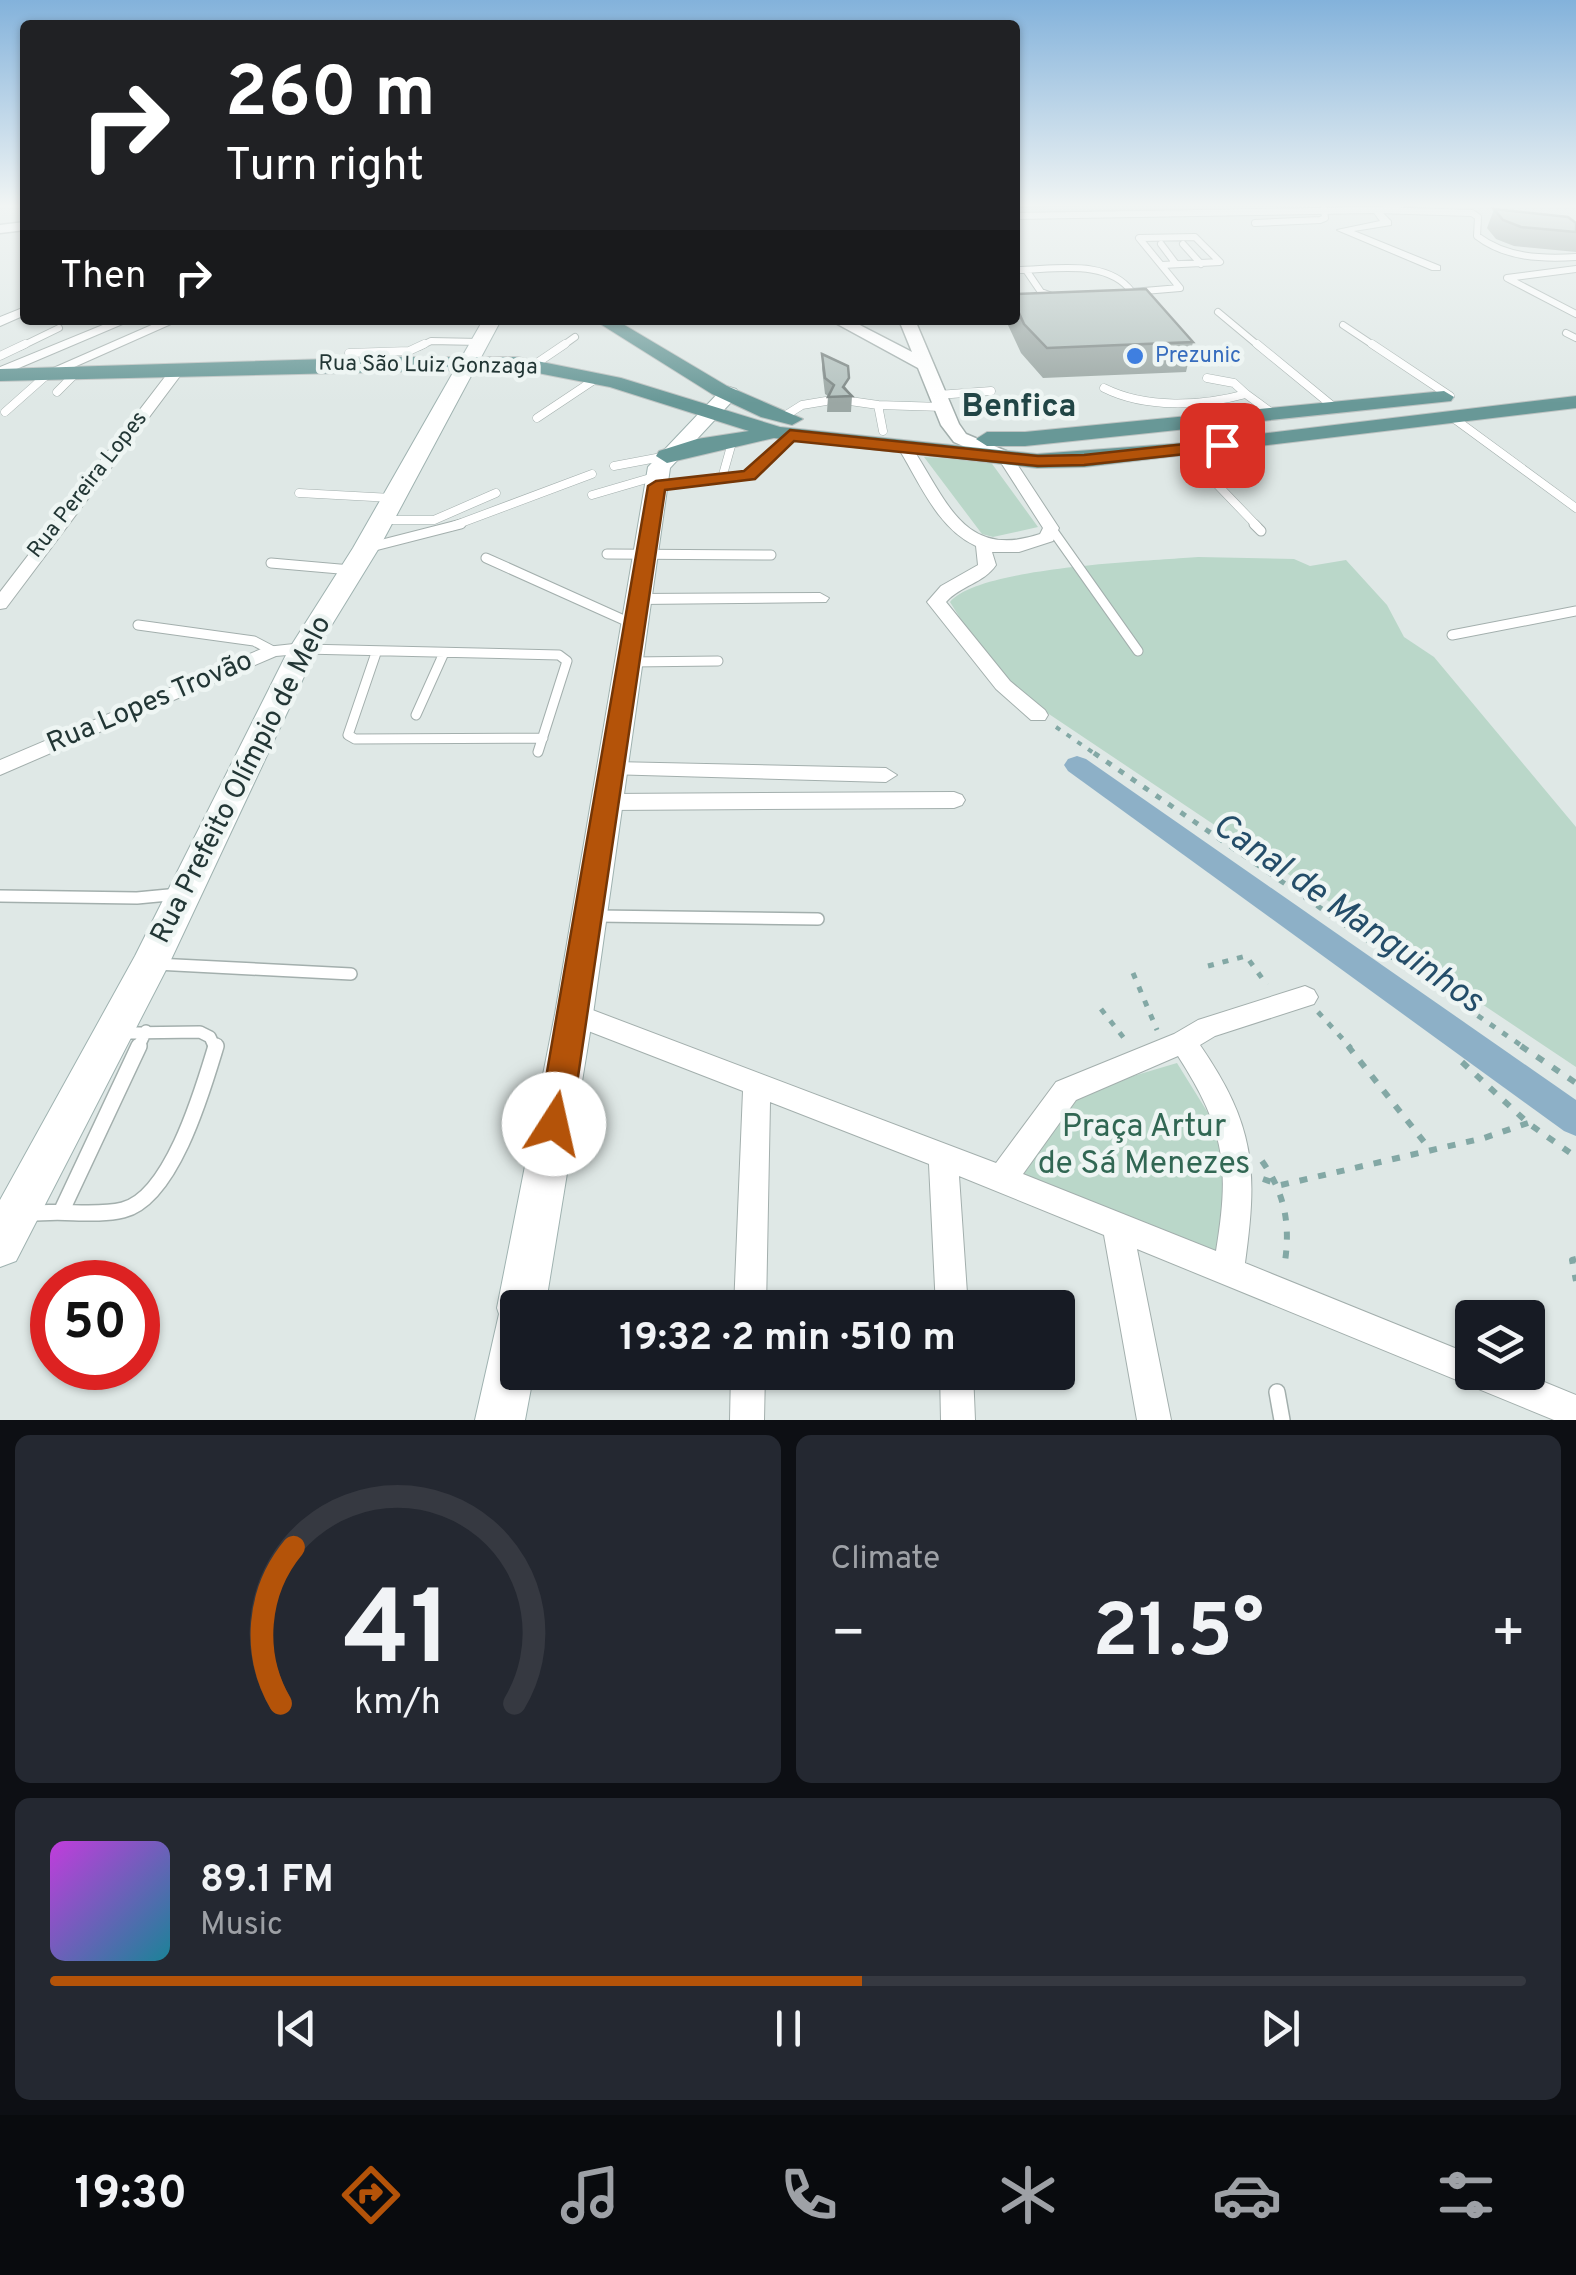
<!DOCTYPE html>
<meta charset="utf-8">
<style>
body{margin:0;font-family:Overpass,sans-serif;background:#242831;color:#f1f3f6;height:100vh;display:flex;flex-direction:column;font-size:38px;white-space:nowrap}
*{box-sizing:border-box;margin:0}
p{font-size:32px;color:#9ea1a6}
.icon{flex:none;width:55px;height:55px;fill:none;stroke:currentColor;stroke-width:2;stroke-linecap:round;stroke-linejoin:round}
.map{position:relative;height:1420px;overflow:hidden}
.panel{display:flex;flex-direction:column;gap:15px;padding:15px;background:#0d0f14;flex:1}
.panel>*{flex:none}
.top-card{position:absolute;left:20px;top:20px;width:1000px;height:305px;border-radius:10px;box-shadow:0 2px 8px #0004;background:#202124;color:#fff;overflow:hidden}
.fabs{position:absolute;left:1455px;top:1300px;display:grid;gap:20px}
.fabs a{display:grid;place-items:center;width:90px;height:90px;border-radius:10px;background:#171b24;box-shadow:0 2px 8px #0004;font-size:50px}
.speed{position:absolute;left:30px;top:1260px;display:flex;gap:20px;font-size:50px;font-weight:700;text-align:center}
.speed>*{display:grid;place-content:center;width:130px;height:130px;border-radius:50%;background:#171b24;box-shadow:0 2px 8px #0004;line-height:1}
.speed .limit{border:15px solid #d22;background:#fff;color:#111}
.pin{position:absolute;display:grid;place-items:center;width:85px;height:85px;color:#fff;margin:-42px;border-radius:20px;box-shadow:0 5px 15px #0006}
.me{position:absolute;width:110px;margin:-55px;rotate:10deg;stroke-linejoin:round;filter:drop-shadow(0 0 8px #0008)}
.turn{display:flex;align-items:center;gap:35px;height:210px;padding:0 40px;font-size:45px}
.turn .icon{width:130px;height:130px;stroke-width:2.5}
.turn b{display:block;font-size:70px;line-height:85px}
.then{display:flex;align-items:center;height:95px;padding:0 40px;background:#0003;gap:20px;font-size:38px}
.big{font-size:75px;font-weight:700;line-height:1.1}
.panel .card{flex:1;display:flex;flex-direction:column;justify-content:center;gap:15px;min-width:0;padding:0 35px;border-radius:15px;background:#242831}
.panel .dial{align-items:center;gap:0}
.dial svg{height:260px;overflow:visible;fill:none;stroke:#363941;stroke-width:7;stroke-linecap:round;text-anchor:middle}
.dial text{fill:#f1f3f6;stroke:none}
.song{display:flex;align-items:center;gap:30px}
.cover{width:120px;height:120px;border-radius:15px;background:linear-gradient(135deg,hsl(290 70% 55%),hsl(190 70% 35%))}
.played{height:10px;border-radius:5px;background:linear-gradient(90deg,#b45309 55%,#363941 55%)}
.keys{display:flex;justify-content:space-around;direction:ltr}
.heat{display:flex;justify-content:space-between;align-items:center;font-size:55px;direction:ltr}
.panel .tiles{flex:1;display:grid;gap:15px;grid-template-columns:1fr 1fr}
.card:last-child{grid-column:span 2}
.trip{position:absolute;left:500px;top:1290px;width:575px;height:100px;border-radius:10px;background:#171b24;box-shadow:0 2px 8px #0004;font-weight:700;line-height:100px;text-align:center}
.tabs{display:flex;height:160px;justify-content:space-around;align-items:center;background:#090b0e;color:#9ea1a6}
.tabs .icon{width:70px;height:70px}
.tabs .on{color:#b45309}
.tabs b{font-size:45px;color:#f1f3f6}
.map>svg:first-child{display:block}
.built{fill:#cdd7d5}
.green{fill:#bad7c9}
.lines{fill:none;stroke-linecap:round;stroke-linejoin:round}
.canal{fill:#8db0c7;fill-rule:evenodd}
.service-far4-casing{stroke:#a3afad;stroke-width:8}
.service-far3-casing{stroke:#a3afad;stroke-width:9}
.service-far2-casing{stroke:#a3afad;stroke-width:11}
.service-far1-casing{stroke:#a3afad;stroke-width:14}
.service-casing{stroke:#a3afad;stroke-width:18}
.minor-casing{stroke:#a3afad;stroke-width:2}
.tertiary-casing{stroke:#a3afad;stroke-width:3}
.secondary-casing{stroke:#9fb2b0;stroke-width:2}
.primary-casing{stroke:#bdc3c2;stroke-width:2}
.path-far2{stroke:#83a8a5;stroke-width:4;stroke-dasharray:5 8;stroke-linecap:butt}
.path-far1{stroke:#83a8a5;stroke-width:5;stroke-dasharray:6 9;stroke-linecap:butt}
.path{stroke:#83a8a5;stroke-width:6;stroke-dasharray:8 11;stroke-linecap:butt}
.service-far4{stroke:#fff;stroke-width:6}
.service-far3{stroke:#fff;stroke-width:8}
.service-far2{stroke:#fff;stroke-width:9}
.service-far1{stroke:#fff;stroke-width:11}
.service{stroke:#fff;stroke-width:15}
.minor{fill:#fff;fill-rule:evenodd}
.tertiary{fill:#fff;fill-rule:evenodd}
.secondary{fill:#fff;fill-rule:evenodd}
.primary{fill:#689897;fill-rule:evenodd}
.wall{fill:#9ba7a4}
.building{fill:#b4c2bf;stroke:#7e8886;stroke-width:2.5}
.route{fill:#b45309;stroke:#753606;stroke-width:2.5}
.shop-dot{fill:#3f7fe0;stroke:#eef5f3;stroke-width:4}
.labels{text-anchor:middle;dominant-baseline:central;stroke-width:9;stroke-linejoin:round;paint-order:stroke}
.far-shop-label{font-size:22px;fill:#366cbe;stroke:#eef5f3;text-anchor:start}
.far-street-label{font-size:22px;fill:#223635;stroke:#eef5f3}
.street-label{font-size:28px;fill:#223635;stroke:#eef5f3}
.far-district-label{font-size:32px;font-weight:bold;fill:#214545;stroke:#eef5f3}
.near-park-label{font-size:32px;fill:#316753;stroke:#eef5f3}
.near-water-label{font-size:35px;font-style:italic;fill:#244d69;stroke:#eef5f3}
</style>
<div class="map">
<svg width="1576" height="1420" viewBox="0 0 1576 1420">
<rect width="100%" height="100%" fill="#dfe8e6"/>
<path class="built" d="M1015,204H1365L1366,205L1015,213Z"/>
<path class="green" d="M924,457L990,461L1038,527L993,537L982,534Z
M1198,557L1294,559L1310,566L1346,560L1387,605L1404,637L1434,657L1576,827V1067L1022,696L993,671L950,602C978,567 1149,561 1198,557Z
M1177,1063L1218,1129L1228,1187L1222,1254L1016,1171L1069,1095Z"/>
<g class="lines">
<path class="canal" d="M1077,756L1086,759L1576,1100V1136L1564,1131L1068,771L1064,765L1068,759Z"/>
<defs>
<path id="service-far4" d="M1377,210L1472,213L1478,217L1477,236C1506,258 1541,259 1576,257
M1255,223L1320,220L1325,218L1324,209
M1161,244L1176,264
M1183,244L1201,264
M1576,269L1507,278L1576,314
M1015,270C1054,270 1107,258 1132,292L1180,288L1139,238L1195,237L1220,262L1162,265
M1026,270L1041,292L1052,296
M1218,312L1260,347
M1343,325L1376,347
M1566,333L1576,338
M20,347L59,328
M419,347L431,341L479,342
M561,347L575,337"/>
<path id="service-far3" d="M1257,344L1335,408
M1372,344L1450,396
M349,353L409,351
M0,356L25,344
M406,363L409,351L424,344
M534,365L565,344
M1104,388C1146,409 1202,406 1246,394L1234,383L1207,378
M57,392L77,372
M1246,394L1272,413
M938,395L991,391
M850,401L878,405L883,431
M878,405L943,407
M5,412L49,373
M783,417L802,405L826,401
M1452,417L1576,508
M537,418L597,378
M1184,450L1257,526
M614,466L667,456
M722,478L733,439
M657,486L749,475L790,435
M299,493L392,498
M592,495L657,476
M382,520H434L496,493
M453,526L592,474"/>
<path id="service-far2" d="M1254,524L1261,531
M1051,528L1138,651
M371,547L461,524
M607,554L771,555
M486,558L635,625
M271,563L351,570
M138,625L254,641L273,651
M1452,635L1576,611
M304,649L559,655L567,661L538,752
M376,653L348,735L355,739L543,738
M631,662L718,661
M416,715L443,655"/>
<path id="service-far1" d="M0,896L137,898L179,894
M597,916L818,919
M156,964L351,974
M124,1033L200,1032L210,1037L215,1048
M138,1048L146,1031"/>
<path id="service" d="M62,1210L139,1046
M30,1214C60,1209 94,1217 123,1210C172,1198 203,1089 216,1046
M1277,1392L1282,1420"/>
<path id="minor" d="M1382,204H1425L1386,209Z
M1377,207L1391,221V225L1354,231L1440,266V270H1432L1337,230L1380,221L1374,213L1015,219V213Z
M25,307V315L0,326V317Z
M115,320H132L0,376V367Z
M163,320H180L54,376L42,373Z
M174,365L186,368L6,608L0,609V592Z
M906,445L911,446C947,500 963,560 1040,534L1043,528L998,458L1006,453L1011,455L1059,528L1053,541L1019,552H992L996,565C984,583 960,586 946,602L1010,681L1045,710L1048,715L1045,720H1031L996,689L927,602L941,586L978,565L976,546C938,529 919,482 899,449Z
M820,593L829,598L826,602L640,604L631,599L640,594Z
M303,643L310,645L312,649L310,653L276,656L0,775V760L266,647Z
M614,762L886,768L897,775L886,782L607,774L603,769Z
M954,792L962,795L965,800L962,805L954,808L609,810L601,807L598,802L601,797L609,794Z
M1305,986L1314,990L1318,997L1314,1004L1215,1036L1200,1045C1255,1125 1258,1169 1245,1263L1472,1355V1372H1520L1576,1395V1420H1554L1137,1249L1171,1420H1137L1104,1235L959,1176L968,1308H936L929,1164L770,1102L766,1308H734L743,1091L565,1022L561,1014L565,1006L574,1003L996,1163L1056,1082L1174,1034L1198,1020ZM1178,1056C1225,1129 1230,1167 1216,1251L1023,1174L1076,1100Z
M731,1372H765L764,1420H730Z
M940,1372H973L975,1420H941Z"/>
<path id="tertiary" d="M25,222V230L0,233V225Z
M830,320H850L912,352L899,320H915L959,424L966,434L1013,454V462H999L954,442L941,425L918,368Z"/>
<path id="secondary" d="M483,320H501L379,548L317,649L169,964L16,1261L0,1267V1200L135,956L289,649L353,548Z
M729,387L736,389L739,393L736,397L670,468L593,1014L545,1308H518V1372H534L525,1420H475L499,1314L497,1308L555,1014L648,467L722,389Z"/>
<path id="primary" d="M594,320H616L727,386L803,419L792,425L761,417L712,394Z
M395,357H517L621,378L780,427L1037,454L1184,443L1576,396V408L1084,467L1037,468L774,438L667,463L656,456L659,451L697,439L749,431L610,387L517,369L0,381V369Z
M1444,391L1454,397L1451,401L1025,446H987L976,439L987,432H1025Z"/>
</defs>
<use href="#service-far4" class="service-far4-casing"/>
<use href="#service-far3" class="service-far3-casing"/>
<use href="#service-far2" class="service-far2-casing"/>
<use href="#service-far1" class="service-far1-casing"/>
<use href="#service" class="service-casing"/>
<use href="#minor" class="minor-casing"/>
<use href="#tertiary" class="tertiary-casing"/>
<use href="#secondary" class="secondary-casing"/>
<use href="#primary" class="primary-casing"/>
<path class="path-far2" d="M1056,727L1098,756"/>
<path class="path-far1" d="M1094,753L1525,1048
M1208,966L1246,956L1267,985
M1133,973L1157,1030
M1101,1009L1127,1042
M1318,1012L1351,1048"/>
<path class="path" d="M1348,1046L1429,1148
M1521,1046L1576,1083
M1462,1062L1528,1123L1576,1157
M1262,1161C1286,1195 1291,1227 1284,1268
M1263,1179L1281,1185L1484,1138L1528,1123
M1576,1259L1572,1260L1576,1281"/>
<use href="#service-far4" class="service-far4"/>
<use href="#service-far3" class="service-far3"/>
<use href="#service-far2" class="service-far2"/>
<use href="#service-far1" class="service-far1"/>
<use href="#service" class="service"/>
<use href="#minor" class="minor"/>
<use href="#tertiary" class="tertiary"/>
<use href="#secondary" class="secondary"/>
<use href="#primary" class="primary"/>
</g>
<path class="wall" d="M1015,204H1145L1015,208Z
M1494,209L1576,223V252L1514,246L1496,239L1487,228Z
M1015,294L1193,342L1186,372L1043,378L1021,353L1007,323V320H1015Z
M822,354L852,396L851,412H827L828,396L825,394L822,369Z"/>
<path class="building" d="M1494,209L1568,217L1576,223V232L1521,227L1503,220Z
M1146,289L1193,342L1047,348L1024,324L1015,304V294Z
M822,354L848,366L849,378L843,387L852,396L828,397L834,385L825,378Z"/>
<linearGradient id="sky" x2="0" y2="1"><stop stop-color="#83b2db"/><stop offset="0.51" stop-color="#f1f5f4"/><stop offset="1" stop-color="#f1f5f4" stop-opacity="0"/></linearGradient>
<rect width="1576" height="403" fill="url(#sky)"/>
<path class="route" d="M790,430L1038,456L1084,455L1222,440L1230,445L1222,450L1084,465L1038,466L794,441L755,479L665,490L571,1124L566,1134L554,1139L543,1134L538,1124L648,486L656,481L744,471Z"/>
<circle class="shop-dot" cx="1135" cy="356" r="10"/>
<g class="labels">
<g class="far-shop-label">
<text x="1155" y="356">Prezunic</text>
</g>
<g class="far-street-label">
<text transform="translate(428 366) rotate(1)">Rua São Luiz Gonzaga</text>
<text transform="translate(88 485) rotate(-52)">Rua Pereira Lopes</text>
</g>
<g class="street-label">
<text transform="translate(150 703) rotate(-23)">Rua Lopes Trovão</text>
<text transform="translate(242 780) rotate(-63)">Rua Prefeito Olímpio de Melo</text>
</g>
<g class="far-district-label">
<text x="1019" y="408">Benfica</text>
</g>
<g class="near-park-label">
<text x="1144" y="1128">Praça Artur<tspan x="1144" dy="37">de Sá Menezes</tspan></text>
</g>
<g class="near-water-label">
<text transform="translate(1347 914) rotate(35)">Canal de Manguinhos</text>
</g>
</g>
</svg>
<div class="fabs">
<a><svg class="icon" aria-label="layers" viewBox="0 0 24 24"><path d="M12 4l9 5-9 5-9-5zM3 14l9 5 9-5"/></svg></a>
</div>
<div class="speed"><div class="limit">50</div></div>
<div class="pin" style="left:1222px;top:445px;background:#d93025"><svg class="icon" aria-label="arrive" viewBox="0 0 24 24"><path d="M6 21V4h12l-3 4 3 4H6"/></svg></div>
<svg class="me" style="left:554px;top:1124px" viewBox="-20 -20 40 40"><circle r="19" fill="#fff"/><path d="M0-13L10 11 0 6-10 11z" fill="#b45309"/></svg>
<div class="trip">19:32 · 2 min · 510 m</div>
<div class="top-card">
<div class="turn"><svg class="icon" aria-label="right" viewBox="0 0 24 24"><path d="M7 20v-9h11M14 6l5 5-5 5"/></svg><div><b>260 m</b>Turn right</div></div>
<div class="then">Then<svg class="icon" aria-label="right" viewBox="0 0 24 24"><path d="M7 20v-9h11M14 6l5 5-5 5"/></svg></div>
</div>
</div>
<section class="panel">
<div class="tiles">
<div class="card dial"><svg viewBox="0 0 100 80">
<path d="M14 69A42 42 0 1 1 86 69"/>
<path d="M14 69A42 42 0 0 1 18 21" stroke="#b45309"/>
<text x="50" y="56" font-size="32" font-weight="700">41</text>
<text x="50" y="72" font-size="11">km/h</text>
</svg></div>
<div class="card"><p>Climate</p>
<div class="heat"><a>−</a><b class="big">21.5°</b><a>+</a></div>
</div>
<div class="card">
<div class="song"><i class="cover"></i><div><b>89.1 FM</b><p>Music</p></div></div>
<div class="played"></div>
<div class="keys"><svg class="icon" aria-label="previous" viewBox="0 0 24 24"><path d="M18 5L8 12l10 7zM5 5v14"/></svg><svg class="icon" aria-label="pause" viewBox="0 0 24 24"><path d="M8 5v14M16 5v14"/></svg><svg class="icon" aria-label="next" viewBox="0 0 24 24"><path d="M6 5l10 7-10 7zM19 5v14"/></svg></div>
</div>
</div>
</section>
<nav class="tabs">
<b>19:30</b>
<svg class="icon on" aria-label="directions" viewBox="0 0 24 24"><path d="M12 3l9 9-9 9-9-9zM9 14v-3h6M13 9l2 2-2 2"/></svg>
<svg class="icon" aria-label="music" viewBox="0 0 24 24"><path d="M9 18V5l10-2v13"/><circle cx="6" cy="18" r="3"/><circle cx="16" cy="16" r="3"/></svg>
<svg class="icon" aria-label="phone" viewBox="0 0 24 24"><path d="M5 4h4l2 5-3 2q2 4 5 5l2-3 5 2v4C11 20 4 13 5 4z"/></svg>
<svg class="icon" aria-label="climate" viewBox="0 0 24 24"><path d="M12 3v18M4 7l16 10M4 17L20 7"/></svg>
<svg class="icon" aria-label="car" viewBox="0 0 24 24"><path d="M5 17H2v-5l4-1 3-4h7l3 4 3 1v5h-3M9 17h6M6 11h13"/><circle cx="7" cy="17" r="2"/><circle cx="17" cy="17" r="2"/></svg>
<svg class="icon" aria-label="filters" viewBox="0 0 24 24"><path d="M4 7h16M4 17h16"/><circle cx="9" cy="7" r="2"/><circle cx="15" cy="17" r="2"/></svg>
</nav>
